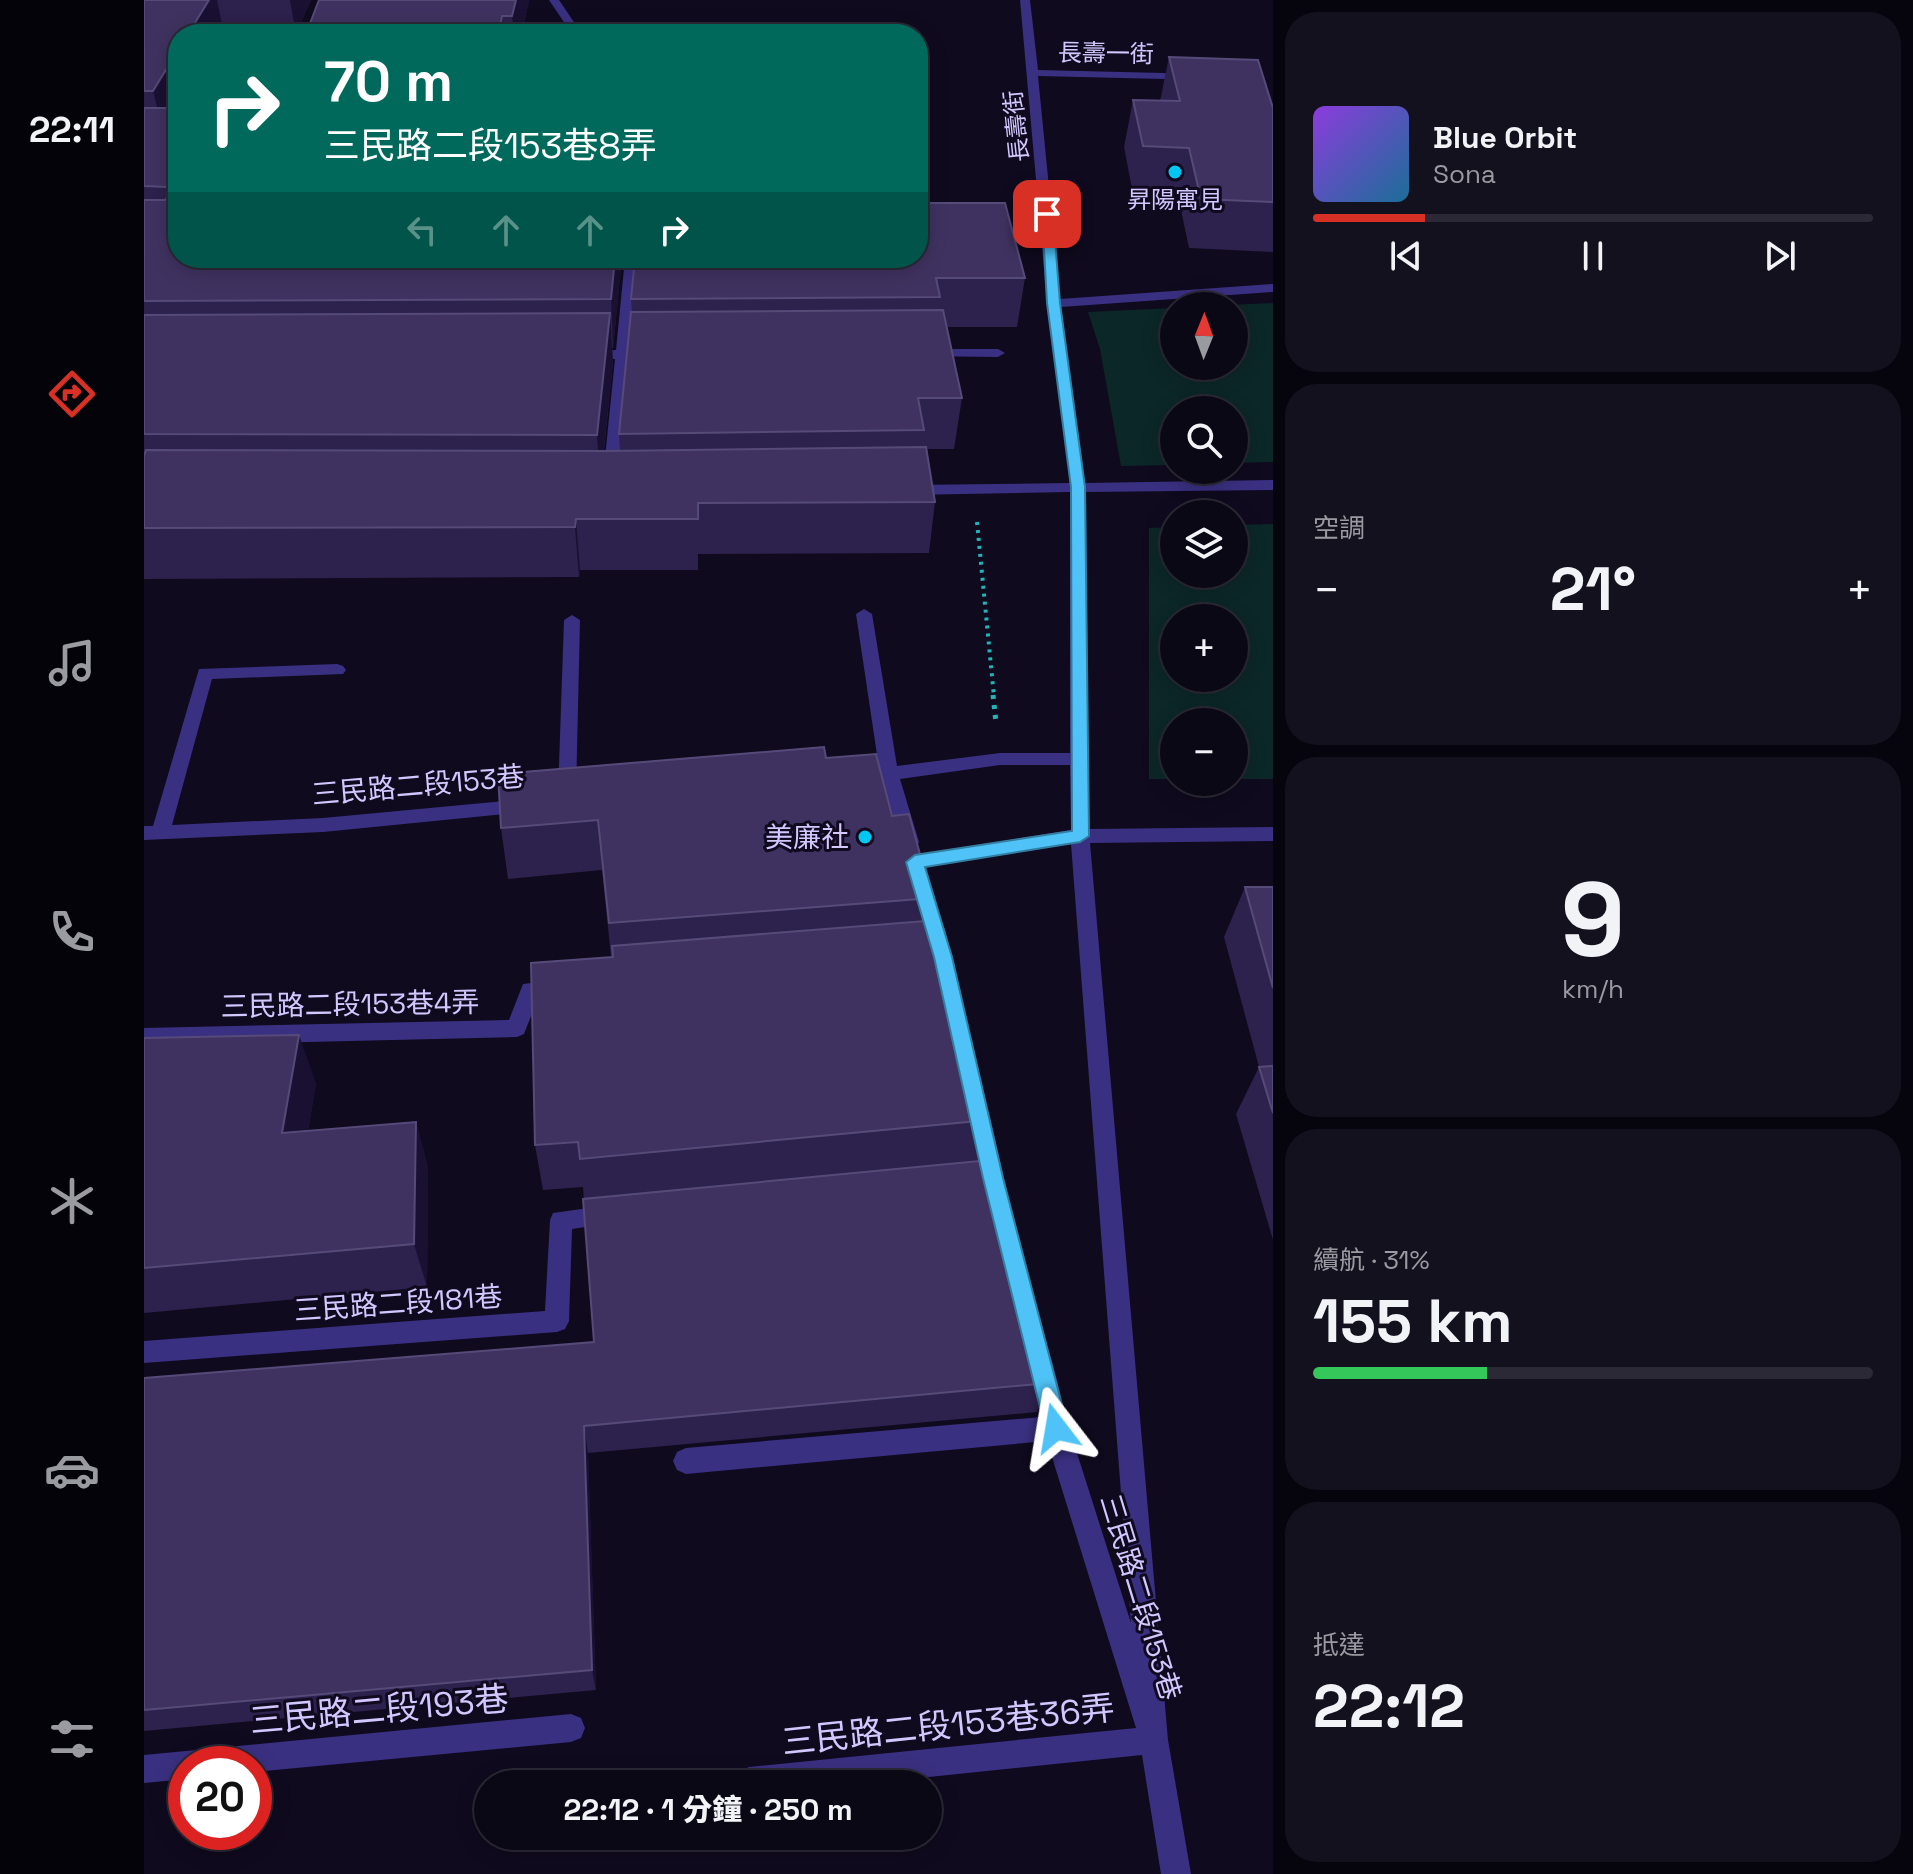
<!DOCTYPE html>
<html lang="zh-TW">
<meta charset="utf-8">
<style>
body{margin:0;font-family:"Space Grotesk","Noto Sans TC",sans-serif;background:#14111f;color:#f1f3f6;height:100vh;display:flex;flex-direction:column;font-size:30px;white-space:nowrap}
*{box-sizing:border-box;margin:0}
p{font-size:26px;color:#9a9aa1}
.icon{flex:none;width:44px;height:44px;fill:none;stroke:currentColor;stroke-width:2;stroke-linecap:round;stroke-linejoin:round}
.map{position:relative;flex:1;overflow:hidden}
.details{display:flex;flex-direction:column;gap:12px;padding:12px;background:#06040c;width:640px}
.details>*{flex:none}
.guide{position:absolute;left:24px;top:24px;width:760px;height:244px;border-radius:32px;box-shadow:0 4px 20px #0003,0 0 0 2px #2b2935;background:#00695c;color:#fff;overflow:hidden}
.needle{width:52px;rotate:1deg}
.tools{position:absolute;left:1016px;top:292px;display:grid;gap:16px}
.tools a{display:grid;place-items:center;width:88px;height:88px;border-radius:50%;background:#0b0816;box-shadow:0 4px 20px #0003,0 0 0 2px #2b2935;font-size:40px}
.speed{position:absolute;left:24px;top:1746px;display:flex;gap:16px;font-size:40px;font-weight:700;text-align:center}
.speed>*{display:grid;place-content:center;width:104px;height:104px;border-radius:50%;background:#0b0816;box-shadow:0 4px 20px #0003,0 0 0 2px #2b2935;line-height:1}
.speed .limit{border:12px solid #d22;background:#fff;color:#111}
.pin{position:absolute;display:grid;place-items:center;width:68px;height:68px;color:#fff;margin:-34px;border-radius:16px;box-shadow:0 4px 12px #0006}
.me{position:absolute;width:88px;margin:-44px;rotate:346deg;stroke-linejoin:round;filter:drop-shadow(0 0 6px #0008)}
.turn{display:flex;align-items:center;gap:28px;height:168px;padding:0 24px;font-size:36px}
.turn .icon{width:104px;height:104px;stroke-width:2.5}
.turn b{display:block;font-size:56px;line-height:68px}
.lanes{display:flex;align-items:center;height:76px;padding:0 24px;background:#0003;justify-content:center;gap:40px;direction:ltr}
.lanes .off{opacity:.35}
.big{font-size:60px;font-weight:800;line-height:1.1}
.details .widget{flex:1;display:flex;flex-direction:column;justify-content:center;gap:12px;min-width:0;padding:0 28px;border-radius:32px;background:#14111f}
.details .dial{align-items:center;gap:0}
.dial b{font-size:104px;line-height:1}
.song{display:flex;align-items:center;gap:24px}
.cover{width:96px;height:96px;border-radius:12px;background:linear-gradient(135deg,hsl(270 70% 55%),hsl(200 70% 35%))}
.played{height:8px;border-radius:4px;background:linear-gradient(90deg,#d93025 20%,#2b2935 20%)}
.keys{display:flex;justify-content:space-around;direction:ltr}
.heat{display:flex;justify-content:space-between;align-items:center;font-size:44px;direction:ltr}
.charge{height:12px;border-radius:6px;background:linear-gradient(90deg,#34c759 31%,#2b2935 0)}
.trip{position:absolute;left:330px;top:1770px;width:468px;height:80px;border-radius:40px;background:#0b0816;box-shadow:0 4px 20px #0003,0 0 0 2px #2b2935;font-weight:800;line-height:80px;text-align:center}
main{display:flex;flex:1;min-height:0}
.tabs{display:flex;flex-direction:column;width:144px;justify-content:space-around;align-items:center;background:#040309;color:#9a9aa1}
.tabs .icon{width:56px;height:56px}
.tabs .selected{color:#d93025}
.tabs b{font-size:36px;color:#f1f3f6}
.map>svg:first-child{display:block}
.green{fill:#0c2728;fill-rule:evenodd}
.lines{fill:none;stroke-linecap:round;stroke-linejoin:round}
.path-far1{stroke:#22b5b8;stroke-width:4;stroke-dasharray:3 5;stroke-linecap:butt}
.path{stroke:#22b5b8;stroke-width:5;stroke-dasharray:4 6;stroke-linecap:butt}
.minor{fill:#3a3081;fill-rule:evenodd}
.wall{fill:#2d214d}
.shaded-wall{fill:#1a1032}
.building{fill:#3f3260;stroke:#564a79;stroke-width:2}
.route{fill:#4fc3f7;stroke:#337fa1;stroke-width:2}
.poi-dot{fill:#00c6f2;stroke:#0f0a1e;stroke-width:3}
.labels{text-anchor:middle;dominant-baseline:central;stroke-width:6;stroke-linejoin:round;paint-order:stroke}
.far-street-label{font-size:24px;fill:#d2c7ff;stroke:#0f0a1e}
.far-poi-label{font-size:24px;fill:#d2c7ff;stroke:#0f0a1e}
.street-label{font-size:28px;fill:#d2c7ff;stroke:#0f0a1e}
.poi-label{font-size:28px;fill:#d2c7ff;stroke:#0f0a1e;text-anchor:end}
.near-street-label{font-size:34px;fill:#d2c7ff;stroke:#0f0a1e}
</style>
<main>
<nav class="tabs">
<b>22:11</b>
<svg class="icon selected" aria-label="directions" viewBox="0 0 24 24"><path d="M12 3l9 9-9 9-9-9zM9 14v-3h6M13 9l2 2-2 2"/></svg>
<svg class="icon" aria-label="music" viewBox="0 0 24 24"><path d="M9 18V5l10-2v13"/><circle cx="6" cy="18" r="3"/><circle cx="16" cy="16" r="3"/></svg>
<svg class="icon" aria-label="phone" viewBox="0 0 24 24"><path d="M5 4h4l2 5-3 2q2 4 5 5l2-3 5 2v4C11 20 4 13 5 4z"/></svg>
<svg class="icon" aria-label="climate" viewBox="0 0 24 24"><path d="M12 3v18M4 7l16 10M4 17L20 7"/></svg>
<svg class="icon" aria-label="car" viewBox="0 0 24 24"><path d="M5 17H2v-5l4-1 3-4h7l3 4 3 1v5h-3M9 17h6M6 11h13"/><circle cx="7" cy="17" r="2"/><circle cx="17" cy="17" r="2"/></svg>
<svg class="icon" aria-label="filters" viewBox="0 0 24 24"><path d="M4 7h16M4 17h16"/><circle cx="9" cy="7" r="2"/><circle cx="15" cy="17" r="2"/></svg>
</nav>
<div class="map">
<svg width="1129" height="1874" viewBox="0 0 1129 1874">
<rect width="100%" height="100%" fill="#0f0a1e"/>
<path class="green" d="M1129,303V462L1090,463V410H1030V465L977,466L956,349L944,312L1030,308V366H1090V306H1064Z
M1129,524V779H1090V722H1030V779H1005V528L1030,527V574H1090V525ZM1030,618H1090V678H1030Z"/>
<g class="lines">
<path class="path-far1" d="M833,522L850,697"/>
<path class="path" d="M849,695L852,723"/>
<path class="minor" d="M405,0H415L438,34H428Z
M876,0H886L894,70L1020,73L1054,81L1048,84L1020,79L894,76L916,299L1129,284V292L917,307L941,483L1129,480V490L942,492L945,829L1129,827V841L946,843L1024,1740L1047,1874H1017L998,1755L717,1784H592L591,1781L595,1771L605,1767L992,1728L903,1441L542,1474L533,1470L529,1461L533,1452L542,1448L897,1417L884,1361L887,1353L896,1349L905,1353L908,1361L925,1428L987,1623L927,844L771,869L761,862L771,855L927,830L926,765H856L756,779L775,842L772,847H758L738,781L728,780L725,775L735,768L712,614L720,609L728,614L753,766L856,753H926V492L764,495L756,490L764,485L926,483L903,303Z
M481,258H495L486,350H508L515,354L508,358L485,359L475,477L467,482L459,477L471,359H444L437,355L444,351L472,350Z
M780,349H854L861,353L854,357L775,356L773,353Z
M428,615L436,620L432,794L423,801L414,794L420,620Z
M193,664L199,666L202,670L199,674L68,679L28,825L179,818L383,799L390,801L392,806L390,811L179,832L0,840V826H9L55,669Z
M412,980L419,982L422,988L419,994L394,998L380,1034L373,1037L0,1046V1028L365,1020L379,984Z
M834,1104L842,1106L845,1113L862,1187L859,1194L851,1197L843,1194L840,1187L823,1113L826,1106Z
M466,1205L474,1208L477,1215L474,1222L428,1229L425,1321L421,1329L413,1332L0,1363V1341L401,1311L406,1220L409,1213Z
M427,1714L437,1718L441,1728L437,1738L427,1742L110,1772V1764H42V1779L0,1783V1755Z"/>
</g>
<path class="wall" d="M0,0H167L152,34H34V258H478L469,348H468L469,362L460,451H476L475,434L488,312L487,299L491,258L881,278L873,327H802L818,398L810,449H783L791,502L785,553L554,554V570H436L435,577L0,579Z
M385,0L378,34H162Z
M1025,57L1129,108V252L1045,248L1034,196L989,194L980,147L989,100L1016,101Z
M682,758L748,816L788,898L784,921L844,1120L834,1161L904,1383L893,1412L444,1453L452,1690L0,1731V1378L450,1342L439,1187L399,1190L391,1145L467,957L458,870L364,879L357,828Z
M1101,887H1129V1240L1092,1114L1115,1067L1080,937Z
M0,1038L172,1083L164,1131L272,1122L284,1168L283,1287L0,1313Z"/>
<path class="shaded-wall" d="M65,0H73L80,34H44Z
M146,0H167L152,34Z
M372,0H385L378,34H370L368,16Z
M358,16L360,34H355Z
M34,50V114L21,137L9,91Z
M471,258H478L469,348L467,299Z
M466,313L469,362L456,485L453,435Z
M432,519L436,570L435,577L431,527Z
M155,1035L172,1083L156,1179L138,1133Z
M272,1122L284,1168L283,1287L270,1244Z
M440,1426L444,1453L452,1690L448,1670Z"/>
<path class="building" d="M0,0H65L44,34H34V50L9,91H0Z
M175,0H372L368,16H358L355,34H162Z
M1025,57L1114,60L1129,108V202L1057,199L1045,148L999,146L989,100L1036,101Z
M0,108H34V258H471L467,299L0,301V200H21L24,197L23,187L0,186Z
M774,203H861L881,278H792L796,297L487,299L491,258H774Z
M799,310L818,398H774L780,430L475,434L487,312Z
M466,313L453,435L0,434V315Z
M782,447L791,502L554,503V519H432L431,527L0,528V456L2,450L463,451Z
M680,747L682,758L732,754L748,816L765,814L788,898L465,923L454,820L357,828L354,774Z
M1101,887H1129V988Z
M794,920L800,930L844,1120L436,1159L434,1142L391,1145L387,963L469,957L468,946Z
M155,1035L138,1133L272,1122L270,1244L0,1268V1038Z
M1129,1066V1113L1115,1067Z
M846,1160L904,1383L440,1426L448,1670L0,1710V1378L450,1342L439,1199Z"/>
<path class="route" d="M903,210L909,214L916,303L941,487L945,836L936,842L781,867L808,957L859,1178L924,1428L920,1435L912,1439L904,1435L901,1428L839,1178L790,957L762,862L771,855L928,831L927,487L903,303L898,214Z"/>
<g class="poi-dot">
<circle cx="1031" cy="172" r="8"/>
<circle cx="721" cy="837" r="8"/>
</g>
<g class="labels">
<g class="far-street-label">
<text transform="translate(962 53) rotate(1)">長壽一街</text>
<text transform="translate(872 126) rotate(-96)">長壽街</text>
</g>
<g class="far-poi-label">
<text x="1031" y="199">昇陽寓見</text>
</g>
<g class="street-label">
<text transform="translate(274 785) rotate(-5)">三民路二段153巷</text>
<text transform="translate(206 1004) rotate(-1)">三民路二段153巷4弄</text>
<text transform="translate(254 1303) rotate(-4)">三民路二段181巷</text>
<text transform="translate(997 1597) rotate(73)">三民路二段153巷</text>
</g>
<g class="poi-label">
<text x="705" y="837">美廉社</text>
</g>
<g class="near-street-label">
<text transform="translate(235 1710) rotate(-5)">三民路二段193巷</text>
<text transform="translate(804 1725) rotate(-6)">三民路二段153巷36弄</text>
</g>
</g>
</svg>
<div class="tools">
<a><svg class="needle" viewBox="-14 -14 28 28"><path d="M0-13l5 13h-10z" fill="#e53935"/><path d="M0 13l5-13h-10z" fill="#9a9aa1"/></svg></a>
<a><svg class="icon" aria-label="search" viewBox="0 0 24 24"><circle cx="10" cy="10" r="6"/><path d="M15 15l6 6"/></svg></a>
<a><svg class="icon" aria-label="layers" viewBox="0 0 24 24"><path d="M12 4l9 5-9 5-9-5zM3 14l9 5 9-5"/></svg></a>
<a>+</a>
<a>−</a>
</div>
<div class="speed"><div class="limit">20</div></div>
<div class="pin" style="left:903px;top:214px;background:#d93025"><svg class="icon" aria-label="arrive" viewBox="0 0 24 24"><path d="M6 21V4h12l-3 4 3 4H6"/></svg></div>
<svg class="me" style="left:912px;top:1428px" viewBox="-20 -20 40 40"><path d="M0-17L14 15 0 8-14 15z" fill="#4fc3f7" stroke="#fff" stroke-width="4"/></svg>
<div class="trip">22:12 · 1 分鐘 · 250 m</div>
<div class="guide">
<div class="turn"><svg class="icon" aria-label="right" viewBox="0 0 24 24"><path d="M7 20v-9h11M14 6l5 5-5 5"/></svg><div><b>70 m</b>三民路二段153巷8弄</div></div>
<div class="lanes"><svg class="icon off" aria-label="left" viewBox="0 0 24 24"><path d="M17 20v-9H6M10 6l-5 5 5 5"/></svg><svg class="icon off" aria-label="ahead" viewBox="0 0 24 24"><path d="M12 20V5M6 11l6-6 6 6"/></svg><svg class="icon off" aria-label="ahead" viewBox="0 0 24 24"><path d="M12 20V5M6 11l6-6 6 6"/></svg><svg class="icon" aria-label="right" viewBox="0 0 24 24"><path d="M7 20v-9h11M14 6l5 5-5 5"/></svg></div>
</div>
</div>
<section class="details">
<div class="widget">
<div class="song"><i class="cover"></i><div><b>Blue Orbit</b><p>Sona</p></div></div>
<div class="played"></div>
<div class="keys"><svg class="icon" aria-label="previous" viewBox="0 0 24 24"><path d="M18 5L8 12l10 7zM5 5v14"/></svg><svg class="icon" aria-label="pause" viewBox="0 0 24 24"><path d="M8 5v14M16 5v14"/></svg><svg class="icon" aria-label="next" viewBox="0 0 24 24"><path d="M6 5l10 7-10 7zM19 5v14"/></svg></div>
</div>
<div class="widget"><p>空調</p>
<div class="heat"><a>−</a><b class="big">21°</b><a>+</a></div>
</div>
<div class="widget dial"><b>9</b><p>km/h</p></div>
<div class="widget"><p>續航 · 31%</p><b class="big">155 km</b><div class="charge"></div></div>
<div class="widget"><p>抵達</p><b class="big">22:12</b></div>
</section>
</main>
